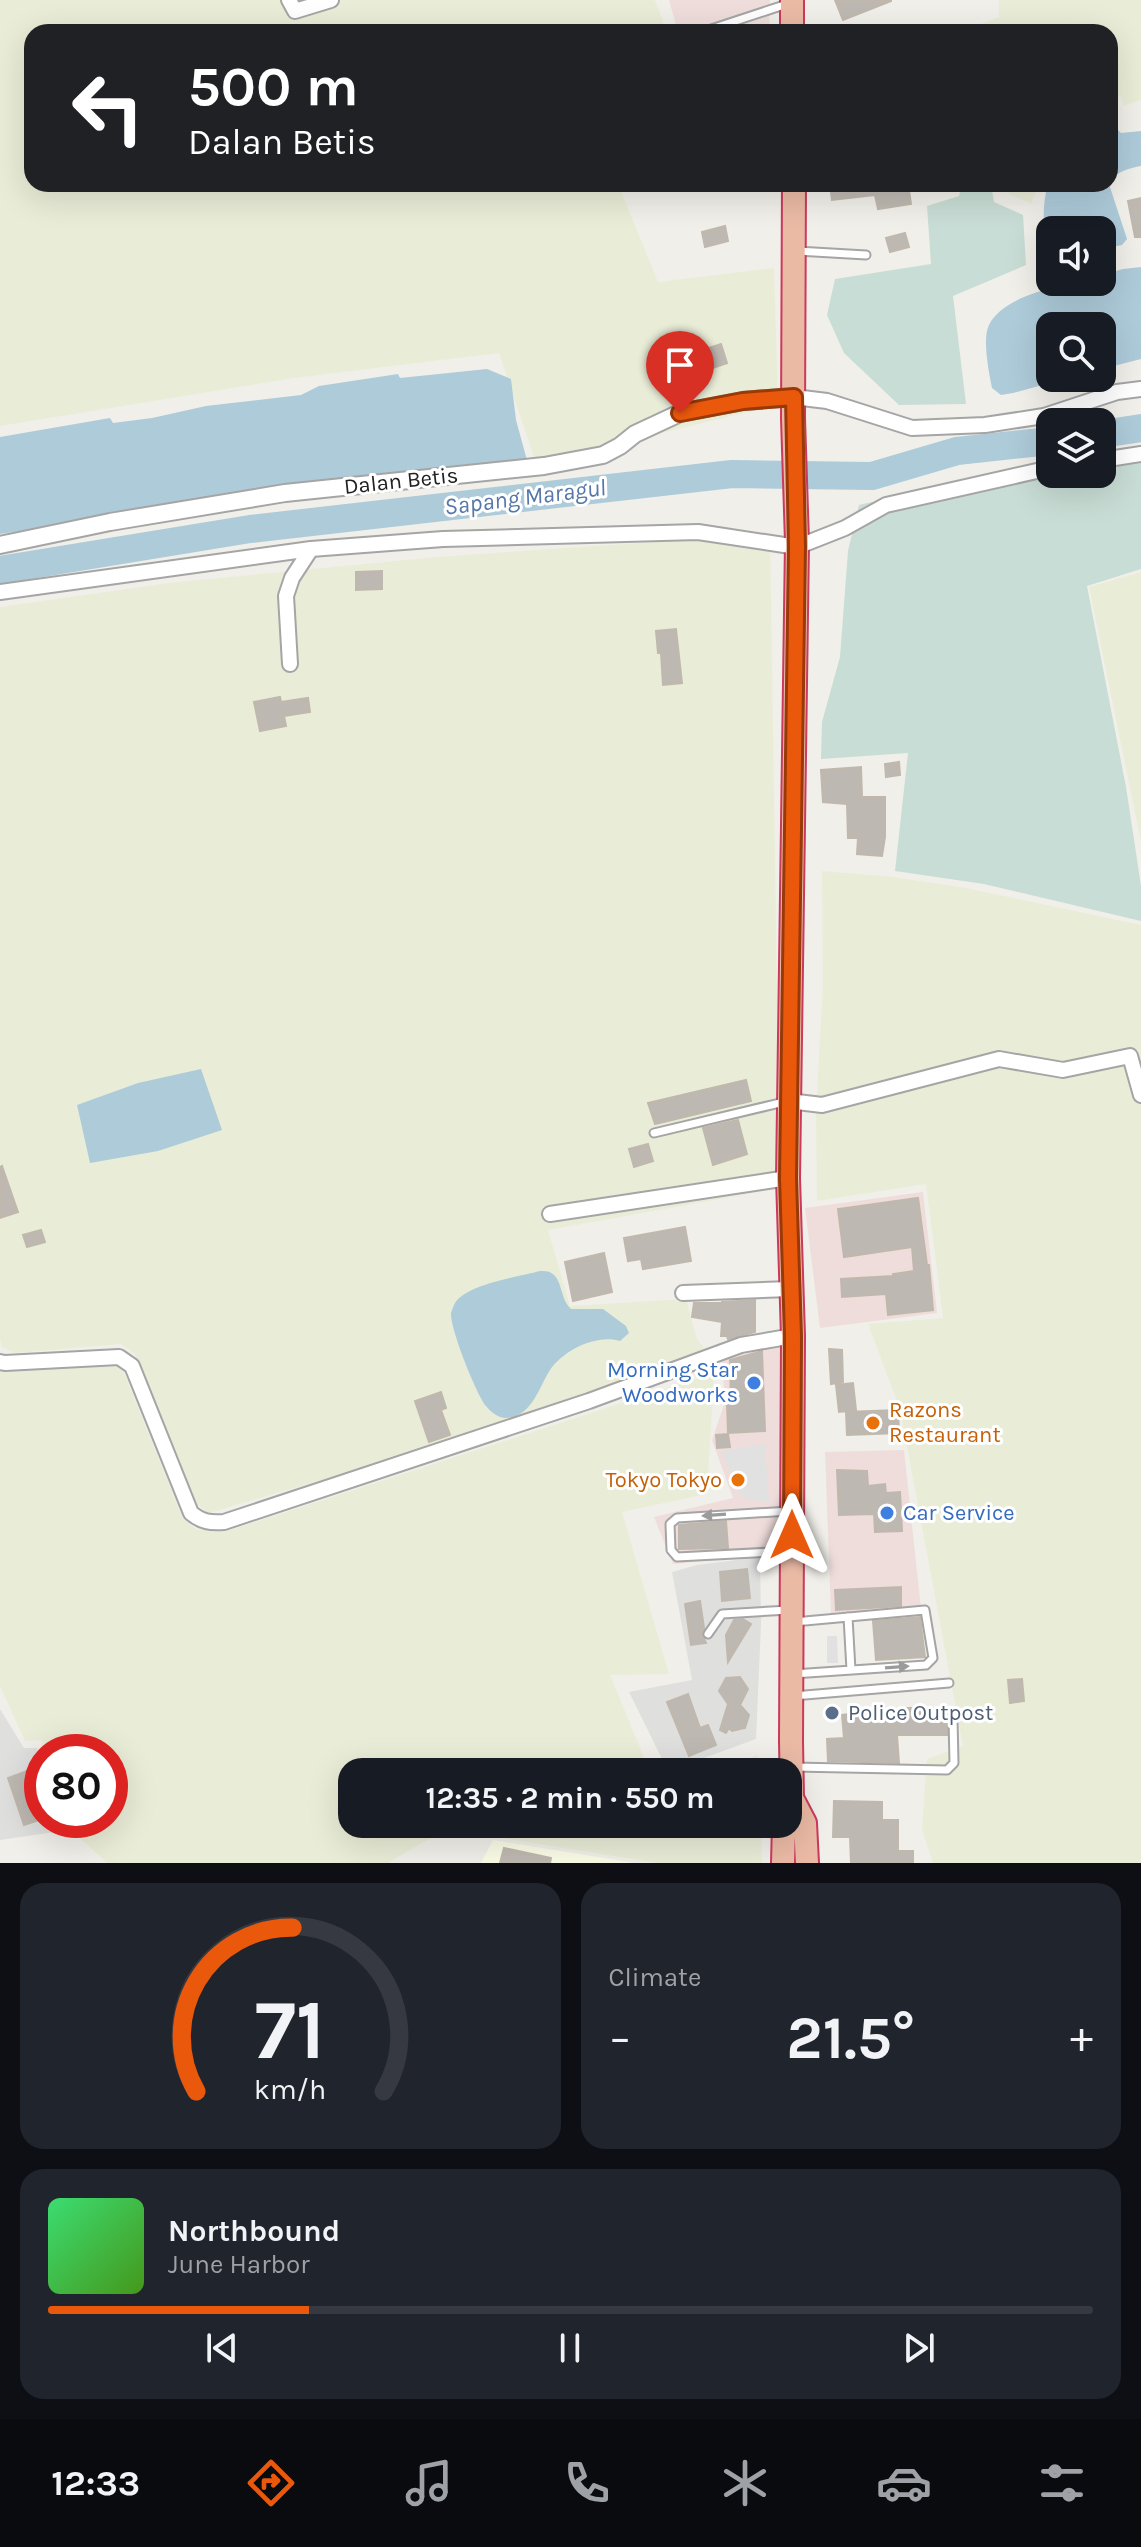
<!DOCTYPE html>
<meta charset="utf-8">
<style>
body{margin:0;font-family:Karla,sans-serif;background:#20242c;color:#f1f3f6;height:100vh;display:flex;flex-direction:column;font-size:30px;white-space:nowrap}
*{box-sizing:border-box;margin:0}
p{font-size:26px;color:#9ea1a6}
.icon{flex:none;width:44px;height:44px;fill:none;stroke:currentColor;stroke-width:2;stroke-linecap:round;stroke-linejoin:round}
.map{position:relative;height:1863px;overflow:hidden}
.panel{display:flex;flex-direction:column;gap:20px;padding:20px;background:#0d0f14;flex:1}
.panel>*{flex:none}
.banner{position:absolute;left:24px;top:24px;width:1094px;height:168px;border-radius:24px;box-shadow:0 8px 32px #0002;background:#202124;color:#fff;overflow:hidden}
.fabs{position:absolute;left:1036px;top:216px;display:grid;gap:16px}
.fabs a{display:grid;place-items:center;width:80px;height:80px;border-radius:16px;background:#171b24;box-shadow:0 8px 32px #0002;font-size:40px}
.speed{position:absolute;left:24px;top:1734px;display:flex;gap:16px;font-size:40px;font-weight:700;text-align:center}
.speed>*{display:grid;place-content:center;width:104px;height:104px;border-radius:50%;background:#171b24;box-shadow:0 8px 32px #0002;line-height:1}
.speed .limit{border:12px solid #d22;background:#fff;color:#111}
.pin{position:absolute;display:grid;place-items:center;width:68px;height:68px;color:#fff;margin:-82px -34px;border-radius:50% 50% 50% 0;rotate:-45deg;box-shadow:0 0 8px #0007}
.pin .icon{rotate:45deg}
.me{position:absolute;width:88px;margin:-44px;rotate:0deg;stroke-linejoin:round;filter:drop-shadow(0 0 6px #0008)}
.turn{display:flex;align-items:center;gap:28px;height:168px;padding:0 32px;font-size:36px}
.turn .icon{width:104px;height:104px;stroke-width:2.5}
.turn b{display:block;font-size:56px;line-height:68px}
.big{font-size:60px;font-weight:700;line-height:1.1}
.panel .card{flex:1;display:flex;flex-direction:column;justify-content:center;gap:12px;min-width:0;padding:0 28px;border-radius:24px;background:#20242c}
.panel .dial{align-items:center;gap:0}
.dial svg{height:208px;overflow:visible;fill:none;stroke:#363941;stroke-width:7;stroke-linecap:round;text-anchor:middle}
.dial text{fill:#f1f3f6;stroke:none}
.song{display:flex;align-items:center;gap:24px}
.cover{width:96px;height:96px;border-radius:12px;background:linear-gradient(135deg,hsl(140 70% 55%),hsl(100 70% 35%))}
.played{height:8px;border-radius:4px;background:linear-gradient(90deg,#ea580c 25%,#363941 25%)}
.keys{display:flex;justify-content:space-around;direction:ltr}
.heat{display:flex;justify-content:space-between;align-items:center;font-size:44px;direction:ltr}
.panel .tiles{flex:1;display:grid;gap:20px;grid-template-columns:1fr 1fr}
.card:last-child{grid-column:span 2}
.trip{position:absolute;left:338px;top:1758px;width:464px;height:80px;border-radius:24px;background:#171b24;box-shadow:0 8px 32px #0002;font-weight:700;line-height:80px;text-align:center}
.menu{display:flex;height:128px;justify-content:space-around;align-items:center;background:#090b0e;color:#9ea1a6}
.menu .icon{width:56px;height:56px}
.menu .current{color:#ea580c}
.menu b{font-size:36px;color:#f1f3f6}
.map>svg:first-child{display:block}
.residential{fill:#dfdfde}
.commercial{fill:#efdddb}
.education{fill:#fafce6}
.farmland{fill:#e9edd7}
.wetland{fill:#c8ddd5}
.parking{fill:#e1e1e1}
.water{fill:#aecbda}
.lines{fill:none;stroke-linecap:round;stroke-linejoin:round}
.river{stroke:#aecbda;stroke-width:28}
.building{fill:#beb8b2;stroke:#c1b8ad;stroke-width:2}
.service-casing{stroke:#a5a5a5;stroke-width:11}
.minor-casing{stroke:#a5a5a5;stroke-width:18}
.tertiary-casing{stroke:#a5a5a5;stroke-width:20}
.trunk-casing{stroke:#cb3a5d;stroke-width:26}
.service{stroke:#fff;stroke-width:7}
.minor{stroke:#fff;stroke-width:14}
.tertiary{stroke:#fff;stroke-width:16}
.trunk{stroke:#eabaa5;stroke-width:22}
.oneway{fill:#9b9b9b}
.route-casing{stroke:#983908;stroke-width:20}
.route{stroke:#ea580c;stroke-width:14}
.shop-dot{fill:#3f7fe0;stroke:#fff;stroke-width:3}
.food-dot{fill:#e8710a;stroke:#fff;stroke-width:3}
.service-dot{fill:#5c6f8a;stroke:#fff;stroke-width:3}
.labels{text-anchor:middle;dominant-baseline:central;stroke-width:6;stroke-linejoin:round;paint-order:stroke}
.street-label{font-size:22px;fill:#212121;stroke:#fff}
.shop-label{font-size:22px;fill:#366cbe;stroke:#fff;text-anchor:end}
.food-label{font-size:22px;fill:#c56008;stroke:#fff;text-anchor:start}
.service-label{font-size:22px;fill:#4e5e75;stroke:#fff;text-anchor:start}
.water-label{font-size:24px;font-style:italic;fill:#5677a9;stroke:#fff}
</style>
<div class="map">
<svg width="1141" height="1863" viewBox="0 0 1141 1863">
<rect width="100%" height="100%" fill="#f1efe9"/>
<path class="residential" d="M760,1557L761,1624L756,1739L668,1771L629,1692L692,1680L672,1572L697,1565Z
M0,1709L24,1748H37L42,1764V1820H58L61,1831L0,1840Z"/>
<path class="commercial" d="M669,0H770L769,32H678Z
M923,1192L937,1313L820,1328L805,1208Z
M783,1341V1553L673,1564L654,1517L733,1498L712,1440L725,1402L722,1358Z
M904,1450L921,1609L831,1613L825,1452Z"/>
<path class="education" d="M493,1840L635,1863H481Z"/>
<path class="farmland" d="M0,0H655L665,27L648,32H32V184H618L658,282L774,268L778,405L536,463L499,353L294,378L0,426Z
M999,0H1141V100L1123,106L1121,96L1110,101V32H961L999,17Z
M1007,184H1039L1031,204L1009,194Z
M770,534L780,1188L548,1230L570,1306L686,1299L697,1339L709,1354L485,1432L209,1513L195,1503L135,1354L121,1344L15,1353L2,1347L0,1339V607L169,583L436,557Z
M1141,572V842L1089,587Z
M822,871L893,877L966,888L1141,925V1863H933L922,1830L927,1759L963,1746L900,1409L868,1324L943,1318L926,1184L817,1201L816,1114L823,985Z
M0,1365L4,1369L116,1366L124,1373L183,1519L197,1530H231L714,1373L707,1494L622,1512L669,1674L610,1675L650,1772H352V1824H761L762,1863H657L465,1832L434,1836L388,1863H107L69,1828L67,1820H110V1752H46L42,1740L25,1741L0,1686Z
M758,1755L759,1772H709Z"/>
<path class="wetland" d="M962,184H991L994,202L1023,215L1026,265L953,296L966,404L899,405L844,353L827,315L835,279L931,264L927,206L959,196Z
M1141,458V569L1087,586L1126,787L1141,886V921L984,884L895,871L908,753L821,759L822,722L840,657L848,551L859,505C939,486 1020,474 1102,474V465Z"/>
<path class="parking" d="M765,1444L769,1503L742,1498L721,1451Z
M827,1636H837L838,1663H827Z"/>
<path class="water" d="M1110,122L1121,133L1141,131V166C1130,168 1115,172 1110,182Z
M1048,184H1109L1127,239L1122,245L1102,249V230H1050V250C1042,229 1042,205 1048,184Z
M1141,267V359L1102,369V326H1050V378H1068L1013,393L1001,395L992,388C989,373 982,338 989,325C1005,293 1070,282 1102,282V275L1123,269Z
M487,369L511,379L516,420L528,464L295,491L202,498L114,512L48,527L0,534V437L110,418L113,423L152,418L206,406L301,395L319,386L398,374L400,378Z
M201,1069L222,1130L158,1151L90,1163L77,1105L138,1083Z
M540,1271C565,1269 557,1296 571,1309H603L626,1326L629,1333L620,1341C596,1334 564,1350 550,1370C539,1387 532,1417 506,1418C498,1418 491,1412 486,1406C476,1393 451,1331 451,1314C451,1312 454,1305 455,1303C467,1284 518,1277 540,1271Z"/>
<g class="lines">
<path class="river" d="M1102,434L1141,428
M0,570L250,529L732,474L872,476L957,451L1050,441"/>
</g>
<path class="building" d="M835,0H891V1L843,20Z
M830,184H908L911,204L878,209L875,195L832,200Z
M1141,198V237H1135L1128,201Z
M725,226L728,241L705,247L702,232Z
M905,233L909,247L890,252L886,238Z
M721,344L727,363L678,380L672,360Z
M382,571V589L356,590V572Z
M676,629L682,683L663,685L661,653H658L656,631Z
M280,697L281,702L308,698L310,712L284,716L286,726L260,731L254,702Z
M899,762L900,775L886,777L885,764Z
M861,767L862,797H885V837L882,856L857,854L858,838H848L847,804L823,802L821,770Z
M746,1080L751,1101L655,1124L648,1103Z
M738,1120L747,1154L713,1165L703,1128Z
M648,1144L653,1161L634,1167L629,1149Z
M2,1166L18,1212L0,1218V1167Z
M918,1198L927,1265H929L933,1310L888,1315L886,1294L842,1297L841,1279L893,1276V1274L914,1271L912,1247L844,1257L838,1209Z
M685,1227L691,1261L643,1269L641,1259L628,1261L624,1238Z
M41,1230L45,1242L27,1247L23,1235Z
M604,1253L612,1292L573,1301L565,1262Z
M755,1300V1332L728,1339L727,1336H721L722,1322L692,1317L694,1303H722V1302Z
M829,1349L842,1350L843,1382L831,1384Z
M762,1351L765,1431L728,1433L727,1404H731L730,1360Z
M853,1383L856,1410L839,1412L836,1385Z
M441,1392L446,1408L441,1410L450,1435L429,1442L415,1401Z
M898,1410L899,1433L847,1435L846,1412Z
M728,1434L730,1447L717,1448L716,1435Z
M837,1470L867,1471L868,1486L885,1484L886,1493L900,1492L902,1531L875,1532L874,1514L839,1515Z
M726,1521L728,1548L679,1549V1525Z
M747,1569L750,1598L722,1601L720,1572Z
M901,1587V1606L836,1610L835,1590Z
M700,1601L704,1628L702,1634L706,1643L691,1645L685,1604Z
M920,1617L925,1657L876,1660L873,1621Z
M743,1619L751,1624L728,1662L726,1635L734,1620Z
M740,1677L748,1689L740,1705L749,1715L745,1728L732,1731L729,1728L726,1733L720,1730L728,1704L719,1691L726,1678Z
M1022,1679L1024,1701L1010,1703L1008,1680Z
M688,1694L700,1728L708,1725L716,1745L689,1756L667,1702Z
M908,1708H947V1735H897L899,1763L828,1761L827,1739L844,1738L842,1715Z
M35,1768L42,1788V1819L24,1825L8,1778Z
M834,1801L882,1802V1820H898V1851H913V1863H851L850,1837H833Z
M504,1848L551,1858L550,1863H500Z"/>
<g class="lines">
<defs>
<path id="service" d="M702,32L787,4
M797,251L866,255
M654,1133L784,1102
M790,1511L677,1518L670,1524L671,1550L677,1557L790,1551
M848,1617L851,1670
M708,1634L722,1614L789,1610
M793,1674L926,1665L933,1658L925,1610L794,1622
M793,1696L949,1683
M793,1767L947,1770L954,1763L953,1719"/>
<path id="minor" d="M289,0L295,11L331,0
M794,397L827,401L912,428L985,425L1044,416L1117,392L1141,389
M1102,460L1141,454
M0,592L311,549L443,539L698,532L797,547L845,528L886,505L1050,468
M290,664L286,596L292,578L311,549
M789,1101L822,1105L999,1059L1063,1070L1130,1056L1141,1095
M550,1214L788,1178
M683,1293L790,1289
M0,1362L5,1363L119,1357L132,1366L191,1513C202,1522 210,1523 224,1522L589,1401L741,1345L793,1336"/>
<path id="tertiary" d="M0,545L110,522L285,493L544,466L603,455L620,446L635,434L680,413L743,401L794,397"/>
<path id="trunk" d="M792,32V0
M794,184L793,418L797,542L788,1178L793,1336L791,1741L792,1798L805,1823L807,1863
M783,1863L784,1824"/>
</defs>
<use href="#service" class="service-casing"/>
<use href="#minor" class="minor-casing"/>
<use href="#tertiary" class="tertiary-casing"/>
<use href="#trunk" class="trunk-casing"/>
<use href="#service" class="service"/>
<use href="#minor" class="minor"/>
<use href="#tertiary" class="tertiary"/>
<use href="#trunk" class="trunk"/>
</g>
<defs><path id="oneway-solid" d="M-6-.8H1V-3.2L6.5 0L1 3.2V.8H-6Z" transform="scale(2)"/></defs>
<g class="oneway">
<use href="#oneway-solid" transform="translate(714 1515) rotate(176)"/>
<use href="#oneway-solid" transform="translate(897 1667) rotate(-4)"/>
</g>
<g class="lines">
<defs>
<path id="route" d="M680,413L743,401L794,397L797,547L788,1178L793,1336L792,1535"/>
</defs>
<use href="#route" class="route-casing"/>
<use href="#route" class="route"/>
</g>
<g class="shop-dot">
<circle cx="754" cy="1383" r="8"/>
<circle cx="887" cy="1513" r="8"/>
</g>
<g class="food-dot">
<circle cx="873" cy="1423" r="8"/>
<circle cx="738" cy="1480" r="8"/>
</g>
<circle class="service-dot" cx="832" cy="1713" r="8"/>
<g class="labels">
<g class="street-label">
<text transform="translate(401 481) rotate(-6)">Dalan Betis</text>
</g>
<g class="shop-label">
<text x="738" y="1370">Morning Star<tspan x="738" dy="25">Woodworks</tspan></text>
<text x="903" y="1513" text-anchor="start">Car Service</text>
</g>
<g class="food-label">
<text x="889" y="1410">Razons<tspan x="889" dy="25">Restaurant</tspan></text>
<text x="722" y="1480" text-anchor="end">Tokyo Tokyo</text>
</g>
<g class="service-label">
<text x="848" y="1713">Police Outpost</text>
</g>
<g class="water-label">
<text transform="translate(525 497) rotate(-7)">Sapang Maragul</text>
</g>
</g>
</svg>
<div class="fabs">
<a><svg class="icon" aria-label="sound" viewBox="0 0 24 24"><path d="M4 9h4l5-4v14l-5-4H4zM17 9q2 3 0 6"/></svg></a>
<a><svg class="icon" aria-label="search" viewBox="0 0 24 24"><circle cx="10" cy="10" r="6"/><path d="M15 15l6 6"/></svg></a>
<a><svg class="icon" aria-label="layers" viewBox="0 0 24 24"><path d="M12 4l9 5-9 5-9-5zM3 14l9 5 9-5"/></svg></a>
</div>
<div class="speed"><div class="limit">80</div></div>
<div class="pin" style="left:680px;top:413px;background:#d93025"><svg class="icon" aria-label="arrive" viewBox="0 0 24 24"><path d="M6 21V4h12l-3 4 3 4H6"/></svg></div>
<svg class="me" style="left:792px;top:1535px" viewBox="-20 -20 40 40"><path d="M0-17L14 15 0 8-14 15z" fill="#ea580c" stroke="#fff" stroke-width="4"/></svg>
<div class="trip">12:35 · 2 min · 550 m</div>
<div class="banner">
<div class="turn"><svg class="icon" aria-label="left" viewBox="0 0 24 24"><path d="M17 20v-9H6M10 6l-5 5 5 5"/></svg><div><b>500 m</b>Dalan Betis</div></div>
</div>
</div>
<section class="panel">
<div class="tiles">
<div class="card dial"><svg viewBox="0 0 100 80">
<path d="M14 69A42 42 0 1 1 86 69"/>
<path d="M14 69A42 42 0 0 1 51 6" stroke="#ea580c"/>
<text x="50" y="56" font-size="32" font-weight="700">71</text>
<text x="50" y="72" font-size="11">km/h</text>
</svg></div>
<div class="card"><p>Climate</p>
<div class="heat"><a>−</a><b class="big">21.5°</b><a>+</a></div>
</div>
<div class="card">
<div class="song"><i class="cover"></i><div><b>Northbound</b><p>June Harbor</p></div></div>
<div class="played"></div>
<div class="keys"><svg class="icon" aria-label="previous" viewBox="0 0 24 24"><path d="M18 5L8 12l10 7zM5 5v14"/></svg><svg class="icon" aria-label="pause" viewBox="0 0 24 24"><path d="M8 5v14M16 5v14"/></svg><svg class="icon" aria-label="next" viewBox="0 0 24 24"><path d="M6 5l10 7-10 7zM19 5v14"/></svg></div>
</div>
</div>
</section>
<nav class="menu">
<b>12:33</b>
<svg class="icon current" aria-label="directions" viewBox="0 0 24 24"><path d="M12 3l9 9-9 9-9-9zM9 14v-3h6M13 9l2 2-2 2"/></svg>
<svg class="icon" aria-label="music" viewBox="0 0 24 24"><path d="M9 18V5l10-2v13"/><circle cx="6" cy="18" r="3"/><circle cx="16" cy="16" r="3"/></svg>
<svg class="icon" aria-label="phone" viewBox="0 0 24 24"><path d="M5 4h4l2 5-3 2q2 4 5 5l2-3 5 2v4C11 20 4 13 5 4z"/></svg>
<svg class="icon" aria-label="climate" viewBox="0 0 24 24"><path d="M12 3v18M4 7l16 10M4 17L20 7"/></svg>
<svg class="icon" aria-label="car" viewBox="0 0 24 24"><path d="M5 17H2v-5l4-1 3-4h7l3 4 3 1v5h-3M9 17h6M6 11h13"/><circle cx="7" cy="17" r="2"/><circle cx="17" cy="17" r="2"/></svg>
<svg class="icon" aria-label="filters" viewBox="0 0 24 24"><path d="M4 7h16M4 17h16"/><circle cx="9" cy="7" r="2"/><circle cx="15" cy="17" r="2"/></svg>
</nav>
